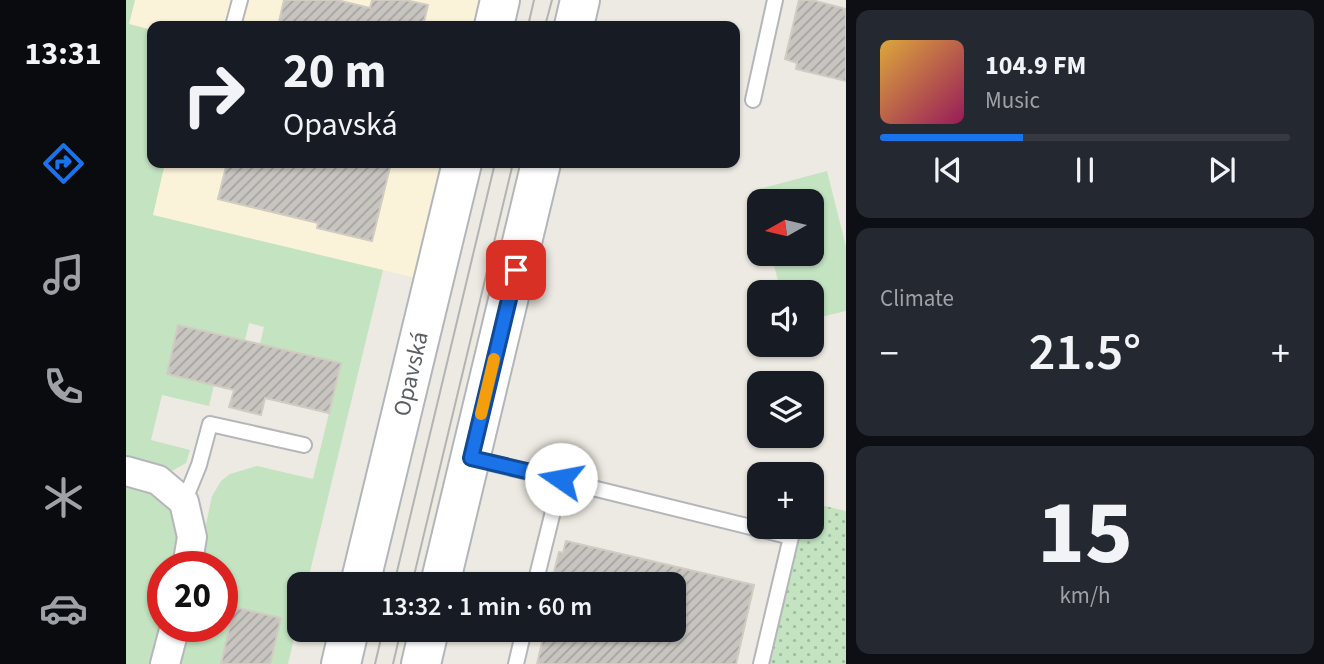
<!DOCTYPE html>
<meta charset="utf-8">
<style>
body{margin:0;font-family:"Source Sans 3",sans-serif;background:#242831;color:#f1f3f6;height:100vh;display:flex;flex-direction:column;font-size:26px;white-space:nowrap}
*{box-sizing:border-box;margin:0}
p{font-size:23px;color:#9ea1a6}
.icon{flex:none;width:38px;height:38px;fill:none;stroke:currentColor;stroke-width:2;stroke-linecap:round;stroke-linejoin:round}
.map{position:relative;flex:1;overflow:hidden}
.side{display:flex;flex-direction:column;gap:10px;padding:10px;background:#0d0f14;width:478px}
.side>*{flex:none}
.banner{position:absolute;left:21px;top:21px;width:593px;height:147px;border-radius:14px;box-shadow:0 2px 5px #0004;background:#171b24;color:#f1f3f6;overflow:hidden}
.needle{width:46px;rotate:262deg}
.fabs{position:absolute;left:621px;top:189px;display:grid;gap:14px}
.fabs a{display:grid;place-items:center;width:77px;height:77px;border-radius:14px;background:#171b24;box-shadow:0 2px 5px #0004;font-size:35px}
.speed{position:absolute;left:21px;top:551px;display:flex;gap:14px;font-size:35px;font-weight:700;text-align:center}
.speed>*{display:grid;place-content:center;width:91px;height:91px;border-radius:50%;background:#171b24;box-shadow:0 2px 5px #0004;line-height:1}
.speed .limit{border:10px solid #d22;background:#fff;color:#111}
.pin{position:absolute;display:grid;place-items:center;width:60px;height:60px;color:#fff;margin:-30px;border-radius:14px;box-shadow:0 4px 10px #0006}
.me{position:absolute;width:77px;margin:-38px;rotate:282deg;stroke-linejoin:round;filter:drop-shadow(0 0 5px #0008)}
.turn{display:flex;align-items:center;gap:24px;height:147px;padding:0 21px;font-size:32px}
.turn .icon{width:91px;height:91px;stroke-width:2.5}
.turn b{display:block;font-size:49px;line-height:60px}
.big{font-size:52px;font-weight:600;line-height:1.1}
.side .card{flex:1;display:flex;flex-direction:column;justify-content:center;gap:10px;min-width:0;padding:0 24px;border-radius:14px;background:#242831}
.side .dial{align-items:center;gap:0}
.dial b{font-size:91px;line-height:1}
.song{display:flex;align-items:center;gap:21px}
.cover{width:84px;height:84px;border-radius:10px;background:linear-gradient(135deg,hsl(40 70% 55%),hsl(330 70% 35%))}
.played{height:7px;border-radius:4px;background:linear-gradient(90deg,#1a73e8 35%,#363941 35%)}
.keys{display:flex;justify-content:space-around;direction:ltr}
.heat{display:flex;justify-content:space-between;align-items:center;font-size:38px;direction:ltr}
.trip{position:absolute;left:161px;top:572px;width:399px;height:70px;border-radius:14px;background:#171b24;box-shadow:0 2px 5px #0004;font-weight:600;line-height:70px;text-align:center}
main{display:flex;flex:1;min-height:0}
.menu{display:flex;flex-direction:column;width:126px;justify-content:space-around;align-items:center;background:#090b0e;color:#9ea1a6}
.menu .icon{width:49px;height:49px}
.menu .on{color:#1a73e8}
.menu b{font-size:32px;color:#f1f3f6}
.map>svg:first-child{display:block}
.commercial{fill:#fbf2da}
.grass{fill:#c3e3c1}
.park{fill:url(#park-dots)}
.building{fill:url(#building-hatch);stroke:#d1ccc2;stroke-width:2}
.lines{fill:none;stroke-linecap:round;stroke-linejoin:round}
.service-casing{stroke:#b4b6ba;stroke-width:18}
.minor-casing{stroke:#b4b6ba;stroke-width:32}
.secondary-casing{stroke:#b2b6ba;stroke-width:42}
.service{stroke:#fff;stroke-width:14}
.minor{stroke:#fff;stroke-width:28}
.secondary{stroke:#fff;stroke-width:38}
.tram{stroke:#b2b3b3;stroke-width:2}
.route-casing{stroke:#114b97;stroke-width:18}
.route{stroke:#1a73e8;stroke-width:12}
.slow{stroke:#f59e0b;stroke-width:12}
.labels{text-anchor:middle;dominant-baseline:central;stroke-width:5;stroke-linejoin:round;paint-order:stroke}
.street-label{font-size:24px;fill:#5b5f63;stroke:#fff}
</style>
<main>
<nav class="menu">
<b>13:31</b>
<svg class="icon on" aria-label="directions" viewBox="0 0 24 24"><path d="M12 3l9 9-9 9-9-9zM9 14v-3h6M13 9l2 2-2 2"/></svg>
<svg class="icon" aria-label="music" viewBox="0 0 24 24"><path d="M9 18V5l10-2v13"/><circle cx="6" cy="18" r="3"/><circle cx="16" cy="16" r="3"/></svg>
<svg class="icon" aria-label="phone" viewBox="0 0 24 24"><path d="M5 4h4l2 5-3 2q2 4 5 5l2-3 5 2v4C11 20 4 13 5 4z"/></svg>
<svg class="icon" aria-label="climate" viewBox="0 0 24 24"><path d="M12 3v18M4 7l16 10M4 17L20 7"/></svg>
<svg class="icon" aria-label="car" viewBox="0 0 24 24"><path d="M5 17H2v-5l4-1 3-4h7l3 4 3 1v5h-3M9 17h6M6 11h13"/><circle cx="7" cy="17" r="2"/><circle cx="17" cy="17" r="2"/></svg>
</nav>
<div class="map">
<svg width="721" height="664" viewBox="0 0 721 664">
<defs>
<pattern id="park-dots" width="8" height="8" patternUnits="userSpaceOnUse" patternTransform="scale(1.75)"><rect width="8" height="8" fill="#c3e3c1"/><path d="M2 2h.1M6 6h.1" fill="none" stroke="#a1bba0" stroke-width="1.8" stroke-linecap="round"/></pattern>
<pattern id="building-hatch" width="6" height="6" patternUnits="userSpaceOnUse" patternTransform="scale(1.75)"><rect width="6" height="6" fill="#c8c5c0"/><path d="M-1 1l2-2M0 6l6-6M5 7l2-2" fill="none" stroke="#a5a3a0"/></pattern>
</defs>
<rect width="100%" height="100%" fill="#edeae3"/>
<path class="commercial" d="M9,0H357L350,26H26V30L3,24Z
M39,163H317L290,278L26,215Z"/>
<path class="grass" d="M0,0H9L3,24L26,30V163H39L27,215L257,270L181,584H173V617L162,664H144L108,608L95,664H48L57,627L96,626V567H71L86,496L95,481L104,474L131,466L187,479L215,364L134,344L138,327L123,323L119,340L52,325L41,374L88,385L83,406L36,395L25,440L64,450L60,463L46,471L0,459Z
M701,171L720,247V311L686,319V292H655L645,254H686V201H634L633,208L629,190Z
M0,482C51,496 57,518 48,567H37V613L24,664H0Z"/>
<path class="park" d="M686,503L720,511V664H644L675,527H686Z"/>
<path class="building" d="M158,0H211L244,8L246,0H279L302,5L297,26H152Z
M673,0H686L720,9V81L670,69L671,63L659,59Z
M101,163H265L246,241L191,228L192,223L92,199Z
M52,325L215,363L203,413L139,398L135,415L103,407L108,390L41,374Z
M440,541L628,585L610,664H411L419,630H548V584H430L432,577L427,576L433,552L437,553Z
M108,607L155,618L144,664H95Z"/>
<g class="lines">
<defs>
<path id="service" d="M107,26L114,0
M627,100L649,0
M345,458L665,537L635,664
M58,502L73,465L84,424L178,445
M409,584L435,479
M390,664L398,630"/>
<path id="minor" d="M0,471L32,480L58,502L66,537L61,567
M39,664L49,626"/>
<path id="secondary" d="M368,26L374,0
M448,26L454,0
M234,584L336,163
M314,584L415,163
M215,664L223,630
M295,664L303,630"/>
</defs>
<use href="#service" class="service-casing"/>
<use href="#minor" class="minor-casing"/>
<use href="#secondary" class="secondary-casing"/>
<use href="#service" class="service"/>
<use href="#minor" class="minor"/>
<use href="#secondary" class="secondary"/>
<path class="tram" d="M402,26L408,0
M419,26L426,0
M268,584L369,163
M286,584L387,163
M249,664L257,630
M267,664L275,630"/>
</g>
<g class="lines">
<defs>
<path id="route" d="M390,270L345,458L435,479"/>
</defs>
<use href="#route" class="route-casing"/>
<use href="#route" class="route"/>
<path class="slow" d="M355,414L368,359"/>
</g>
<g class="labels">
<g class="street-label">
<text transform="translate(285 374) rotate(-77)">Opavská</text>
</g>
</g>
</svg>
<div class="fabs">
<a><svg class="needle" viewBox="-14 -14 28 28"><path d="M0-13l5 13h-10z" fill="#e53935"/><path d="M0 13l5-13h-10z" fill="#9ea1a6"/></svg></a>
<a><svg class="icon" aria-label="sound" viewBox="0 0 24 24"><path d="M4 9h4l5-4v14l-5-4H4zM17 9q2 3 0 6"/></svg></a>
<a><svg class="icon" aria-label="layers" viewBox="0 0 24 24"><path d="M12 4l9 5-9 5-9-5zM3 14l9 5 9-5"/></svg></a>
<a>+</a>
</div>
<div class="speed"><div class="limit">20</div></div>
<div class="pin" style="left:390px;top:270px;background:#d93025"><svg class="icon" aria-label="arrive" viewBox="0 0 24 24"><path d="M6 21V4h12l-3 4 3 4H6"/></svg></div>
<svg class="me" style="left:435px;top:479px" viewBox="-20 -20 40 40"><circle r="19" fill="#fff"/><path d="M0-13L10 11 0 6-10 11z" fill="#1a73e8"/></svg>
<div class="trip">13:32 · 1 min · 60 m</div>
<div class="banner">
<div class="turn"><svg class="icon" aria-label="right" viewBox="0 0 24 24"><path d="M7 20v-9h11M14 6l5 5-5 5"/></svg><div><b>20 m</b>Opavská</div></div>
</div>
</div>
<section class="side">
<div class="card">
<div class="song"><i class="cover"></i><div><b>104.9 FM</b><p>Music</p></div></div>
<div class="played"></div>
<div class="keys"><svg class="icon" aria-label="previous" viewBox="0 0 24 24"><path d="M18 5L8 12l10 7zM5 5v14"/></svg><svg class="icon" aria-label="pause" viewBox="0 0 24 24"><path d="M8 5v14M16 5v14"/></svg><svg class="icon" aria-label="next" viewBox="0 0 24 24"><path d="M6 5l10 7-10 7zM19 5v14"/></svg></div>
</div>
<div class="card"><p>Climate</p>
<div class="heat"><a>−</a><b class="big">21.5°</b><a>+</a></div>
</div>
<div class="card dial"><b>15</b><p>km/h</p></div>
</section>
</main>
